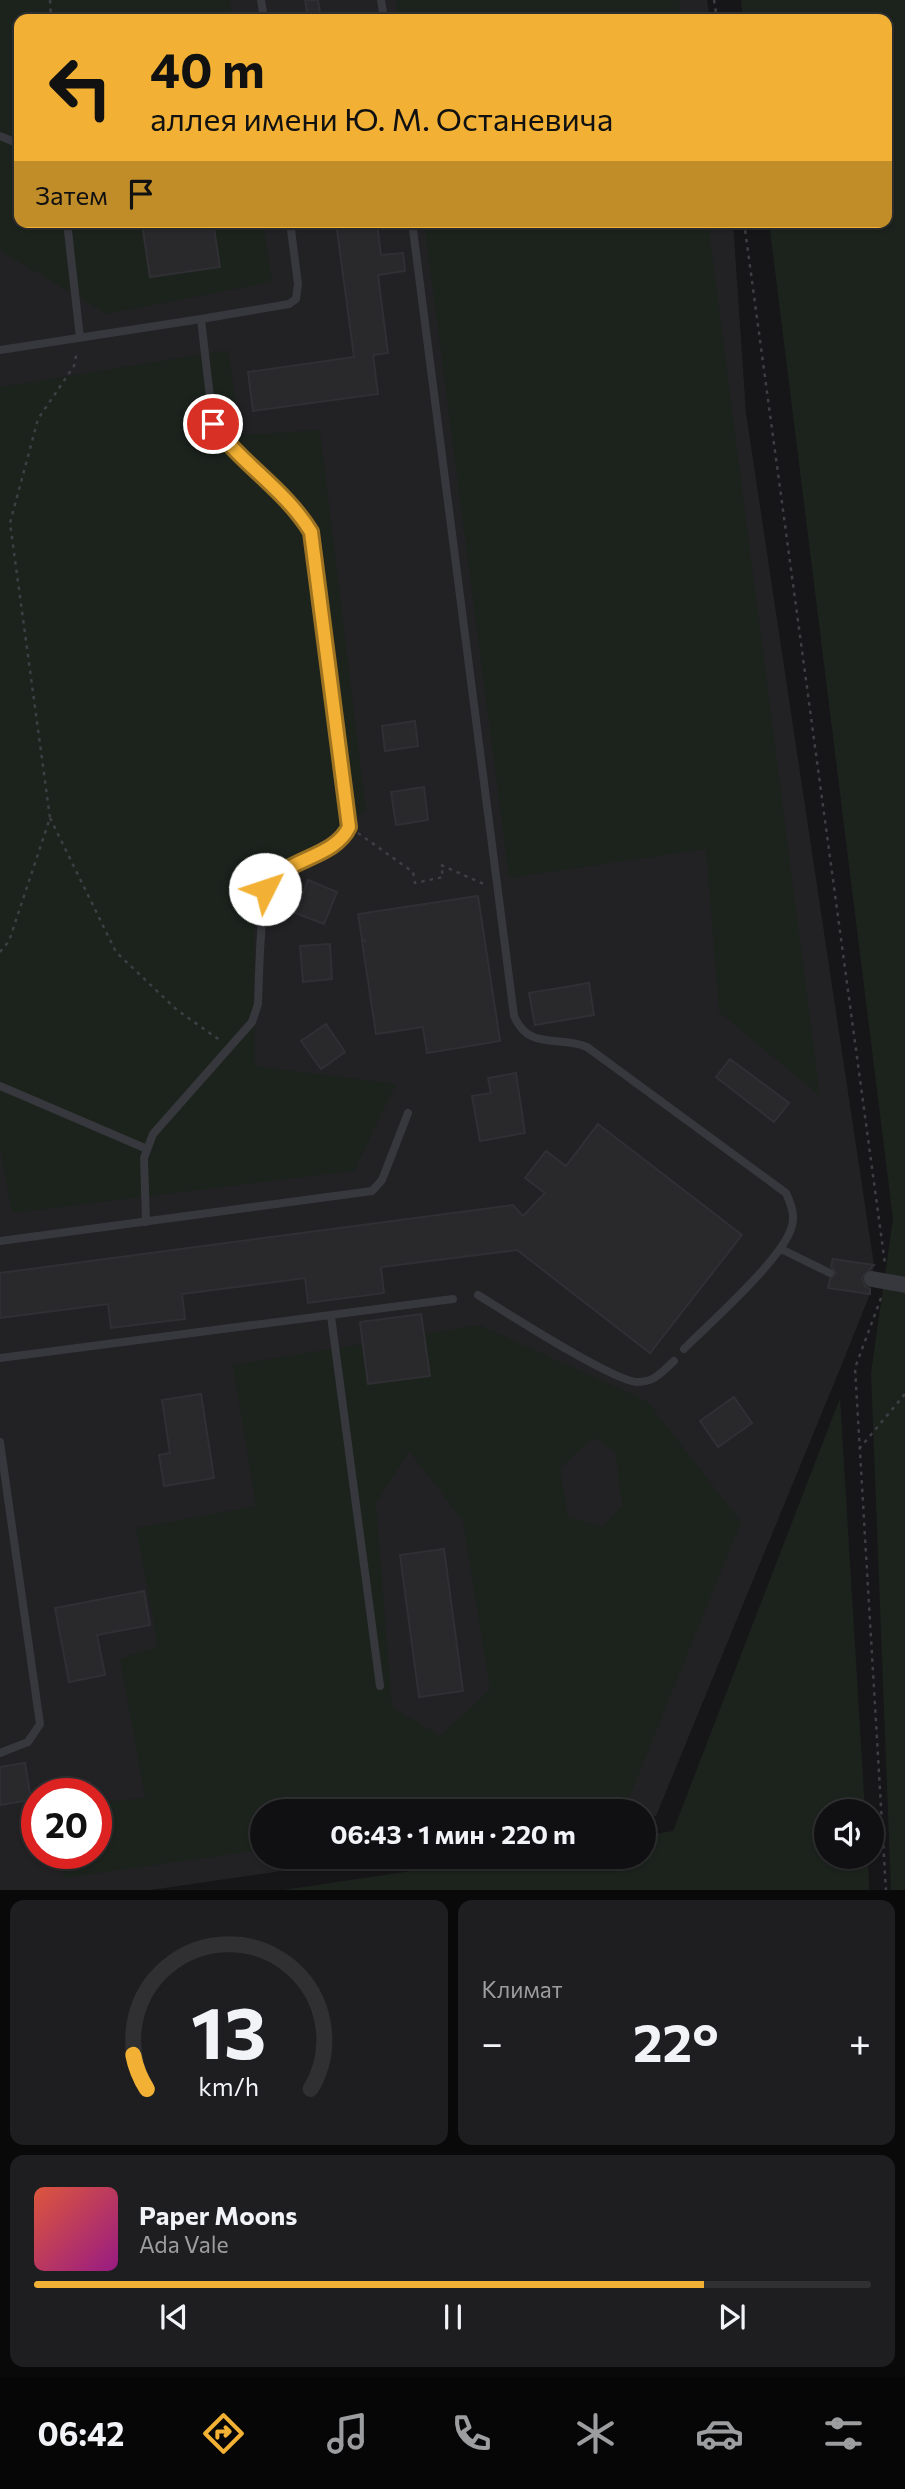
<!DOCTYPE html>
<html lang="ru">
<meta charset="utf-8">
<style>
body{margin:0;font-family:Commissioner,sans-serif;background:#1e1e20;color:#f1f3f6;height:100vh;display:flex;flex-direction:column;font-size:26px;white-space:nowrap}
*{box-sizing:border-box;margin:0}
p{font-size:23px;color:#9c9d9f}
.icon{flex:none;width:38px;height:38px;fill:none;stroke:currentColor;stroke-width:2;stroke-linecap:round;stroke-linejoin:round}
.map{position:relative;height:1890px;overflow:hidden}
.sheet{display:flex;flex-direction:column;gap:10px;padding:10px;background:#09090a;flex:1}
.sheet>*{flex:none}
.top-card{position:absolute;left:14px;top:14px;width:878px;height:214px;border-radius:14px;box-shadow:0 2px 5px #0004,0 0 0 2px #303032;background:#f2b134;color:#111;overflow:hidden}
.controls{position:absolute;left:814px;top:1799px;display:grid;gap:14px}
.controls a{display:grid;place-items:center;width:70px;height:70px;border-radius:50%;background:#101012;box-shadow:0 2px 5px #0004,0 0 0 2px #303032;font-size:35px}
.speed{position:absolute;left:21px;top:1778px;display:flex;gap:14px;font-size:35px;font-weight:700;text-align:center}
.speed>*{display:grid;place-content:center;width:91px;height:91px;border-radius:50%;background:#101012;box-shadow:0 2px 5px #0004,0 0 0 2px #303032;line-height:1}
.speed .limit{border:10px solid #d22;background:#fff;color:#111}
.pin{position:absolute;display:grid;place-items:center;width:60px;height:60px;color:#fff;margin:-30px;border:4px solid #fff;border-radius:50%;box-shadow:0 2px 7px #0007}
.me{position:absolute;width:77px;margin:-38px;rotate:49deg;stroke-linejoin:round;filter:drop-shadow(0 0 5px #0008)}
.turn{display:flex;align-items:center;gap:24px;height:147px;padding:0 21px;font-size:32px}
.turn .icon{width:91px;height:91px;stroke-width:2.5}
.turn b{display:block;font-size:49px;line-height:60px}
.then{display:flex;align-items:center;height:66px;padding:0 21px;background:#0003;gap:14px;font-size:26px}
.big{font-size:52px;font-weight:700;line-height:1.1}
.sheet .tile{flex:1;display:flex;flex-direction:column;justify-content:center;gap:10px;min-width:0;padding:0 24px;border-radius:14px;background:#1e1e20}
.sheet .dial{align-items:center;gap:0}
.dial svg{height:182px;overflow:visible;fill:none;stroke:#303032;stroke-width:7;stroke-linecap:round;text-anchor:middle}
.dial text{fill:#f1f3f6;stroke:none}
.song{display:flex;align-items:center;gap:21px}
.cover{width:84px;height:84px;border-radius:10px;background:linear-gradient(135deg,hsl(10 70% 55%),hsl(310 70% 35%))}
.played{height:7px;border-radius:4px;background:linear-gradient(90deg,#f2b134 80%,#303032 80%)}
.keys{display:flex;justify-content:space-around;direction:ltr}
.heat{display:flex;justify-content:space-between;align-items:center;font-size:38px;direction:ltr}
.sheet .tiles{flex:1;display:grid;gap:10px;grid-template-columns:1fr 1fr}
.tile:last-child{grid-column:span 2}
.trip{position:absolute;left:250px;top:1799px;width:406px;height:70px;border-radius:35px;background:#101012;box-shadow:0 2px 5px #0004,0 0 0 2px #303032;font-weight:700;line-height:70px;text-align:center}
.tabs{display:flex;height:112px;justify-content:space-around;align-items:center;background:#060607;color:#9c9d9f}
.tabs .icon{width:49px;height:49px}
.tabs .active{color:#f2b134}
.tabs b{font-size:32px;color:#f1f3f6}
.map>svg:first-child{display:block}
.built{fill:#222225;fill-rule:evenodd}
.green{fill:#1c231d;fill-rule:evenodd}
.building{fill:#29292c;stroke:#303034;stroke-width:2}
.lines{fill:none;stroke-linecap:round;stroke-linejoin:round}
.path{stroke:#3d3f44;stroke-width:2.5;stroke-dasharray:3.5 5;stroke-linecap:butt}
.lane{stroke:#37383d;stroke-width:8}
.street{stroke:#37383d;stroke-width:16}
.route-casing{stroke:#9d7322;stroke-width:18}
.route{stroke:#f2b134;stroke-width:12}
</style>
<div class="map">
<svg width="905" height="1891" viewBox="0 0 905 1891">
<rect width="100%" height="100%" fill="#161618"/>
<path class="built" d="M0,0H707L710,19H19V222H733L746,413L874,1265L870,1294L842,1364L656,1816L644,1817V1811H262V1857H379L151,1890L0,1891ZM37,1794H96V1853H37Z"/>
<path class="green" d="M0,0H230L233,19H19V222H263L272,282L107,314L0,251Z
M396,0H679L682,19H398Z
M741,0H905V1890H891L871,1373L893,1219L769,222H887V19H743Z
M424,222H708L820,1096L719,1012L706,849L509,878Z
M228,350L241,435L320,430L366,811L254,885L255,1066L396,1084L354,1171L12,1213L0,1149V387Z
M479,1325L647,1401L741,1522L629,1798L536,1811H262V1850L64,1878L58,1853H96V1803L145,1798L120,1659L158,1646L136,1528L256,1506L233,1365ZM593,1438L615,1451L622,1506L603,1527L568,1516L560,1468ZM409,1451L463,1521L490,1690L440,1736L392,1707L376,1503Z
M840,1398L865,1811H826V1857H868L869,1890H283L505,1857H644V1836L673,1831Z"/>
<path class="building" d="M305,0H318L321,19H308Z
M154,222H213L220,267L150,277L142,224Z
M336,222H348L349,227L377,223L381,255L403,253L405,271L378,275L388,353L373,355L378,394L253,411L248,372L354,357Z
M415,721L418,746L385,751L382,726Z
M424,787L428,820L396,825L391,792Z
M308,880L337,892L324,924L295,913Z
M478,896L500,1041L427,1053L423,1027L376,1034L362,941H366L362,939L358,914Z
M330,944L332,979L303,982L300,946Z
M589,983L594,1015L535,1025L529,993Z
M326,1024L345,1052L321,1069L301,1041Z
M730,1059L789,1103L774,1122L716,1077Z
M516,1073L525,1133L480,1141L472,1096L491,1093L488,1078Z
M598,1124L742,1235L650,1353L517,1250L381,1267L384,1293L308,1303L305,1278L182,1294L185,1319L111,1328L108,1304L0,1318V1273L513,1205L523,1216L545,1193L525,1178L546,1151L566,1166Z
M833,1259L874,1265L862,1278L865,1286L870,1289V1294L828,1288L830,1279L836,1273L831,1266Z
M421,1314L430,1376L368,1384L360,1322Z
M201,1394L214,1478L164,1486L159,1455L170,1453L162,1400Z
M734,1397L752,1423L718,1447L700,1421Z
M444,1549L463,1691L419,1697L400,1555Z
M144,1591L150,1625L97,1635L105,1675L69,1682L55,1608Z
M25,1763L31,1800L0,1805V1767Z"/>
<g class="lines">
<path class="path" d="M50,0L51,19
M714,0L717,19
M744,222L885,1264
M50,818L116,952L177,1010L221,1041
M358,833L413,872L415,883L443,877L441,865
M441,865L486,885
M0,952L9,941L50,818L10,523L38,419L74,366L77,351
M881,1298L855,1368L886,1891
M859,1449L905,1394"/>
<path class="lane" d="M261,0L264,19
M381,0L384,19
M0,136L19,144
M67,222L80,338
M412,222L514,1016C529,1051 558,1035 587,1047L786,1193C791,1205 796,1215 791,1229C780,1261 711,1322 684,1349
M0,350L201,319
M0,1086L147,1149
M146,1222L144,1158L153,1134L252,1022L258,1004C259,982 260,894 270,881C290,856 335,857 349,827L311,532L285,495L226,441L213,424L201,319L289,304L296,299L298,284L290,222
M0,1241L372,1191L382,1180L408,1113
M781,1249L830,1273
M478,1295C504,1311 615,1383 638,1382C655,1382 663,1371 674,1361
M331,1316L380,1686
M0,1358L453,1299
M0,1442L40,1724L28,1742L0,1753"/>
<path class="street" d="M872,1279L905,1285"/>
</g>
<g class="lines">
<defs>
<path id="route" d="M213,424C241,464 285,489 311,532L349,827C334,859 283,858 265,889"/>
</defs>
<use href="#route" class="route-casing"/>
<use href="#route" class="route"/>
</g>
</svg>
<div class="controls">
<a><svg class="icon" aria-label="sound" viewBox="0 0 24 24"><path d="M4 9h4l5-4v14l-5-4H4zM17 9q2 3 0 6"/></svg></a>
</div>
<div class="speed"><div class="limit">20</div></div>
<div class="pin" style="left:213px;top:424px;background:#d93025"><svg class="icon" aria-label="arrive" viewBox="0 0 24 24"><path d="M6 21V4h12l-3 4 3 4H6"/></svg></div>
<svg class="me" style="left:265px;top:889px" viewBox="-20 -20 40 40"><circle r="19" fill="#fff"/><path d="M0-13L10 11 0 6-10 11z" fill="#f2b134"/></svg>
<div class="trip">06:43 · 1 мин · 220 m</div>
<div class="top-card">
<div class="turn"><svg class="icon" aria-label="left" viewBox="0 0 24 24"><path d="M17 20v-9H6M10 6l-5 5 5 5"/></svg><div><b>40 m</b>аллея имени Ю. М. Останевича</div></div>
<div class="then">Затем<svg class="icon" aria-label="arrive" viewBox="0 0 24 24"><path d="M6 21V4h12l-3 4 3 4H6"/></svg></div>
</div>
</div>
<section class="sheet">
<div class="tiles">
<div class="tile dial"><svg viewBox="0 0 100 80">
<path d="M14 69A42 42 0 1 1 86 69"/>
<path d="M14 69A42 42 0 0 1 8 54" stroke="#f2b134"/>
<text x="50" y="56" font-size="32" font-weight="700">13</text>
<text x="50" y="72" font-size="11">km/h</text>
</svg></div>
<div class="tile"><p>Климат</p>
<div class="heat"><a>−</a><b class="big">22°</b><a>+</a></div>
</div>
<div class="tile">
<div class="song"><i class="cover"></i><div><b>Paper Moons</b><p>Ada Vale</p></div></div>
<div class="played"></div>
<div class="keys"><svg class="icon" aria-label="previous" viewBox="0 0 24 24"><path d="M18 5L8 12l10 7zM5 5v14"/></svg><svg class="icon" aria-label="pause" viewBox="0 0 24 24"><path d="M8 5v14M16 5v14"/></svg><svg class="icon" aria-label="next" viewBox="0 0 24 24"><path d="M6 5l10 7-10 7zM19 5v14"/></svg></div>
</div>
</div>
</section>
<nav class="tabs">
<b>06:42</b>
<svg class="icon active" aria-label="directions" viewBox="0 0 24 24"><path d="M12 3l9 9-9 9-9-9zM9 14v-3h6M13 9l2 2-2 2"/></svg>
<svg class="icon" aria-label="music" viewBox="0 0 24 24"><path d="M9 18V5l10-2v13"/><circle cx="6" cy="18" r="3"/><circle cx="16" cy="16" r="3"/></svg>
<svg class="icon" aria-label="phone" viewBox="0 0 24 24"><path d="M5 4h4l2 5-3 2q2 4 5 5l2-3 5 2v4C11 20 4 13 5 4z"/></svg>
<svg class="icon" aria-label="climate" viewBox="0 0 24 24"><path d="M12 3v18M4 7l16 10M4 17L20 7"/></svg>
<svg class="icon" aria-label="car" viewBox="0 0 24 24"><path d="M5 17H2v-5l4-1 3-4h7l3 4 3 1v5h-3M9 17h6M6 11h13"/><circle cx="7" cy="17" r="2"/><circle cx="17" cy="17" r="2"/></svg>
<svg class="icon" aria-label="filters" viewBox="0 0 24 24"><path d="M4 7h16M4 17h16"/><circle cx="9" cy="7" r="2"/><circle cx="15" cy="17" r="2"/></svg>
</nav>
